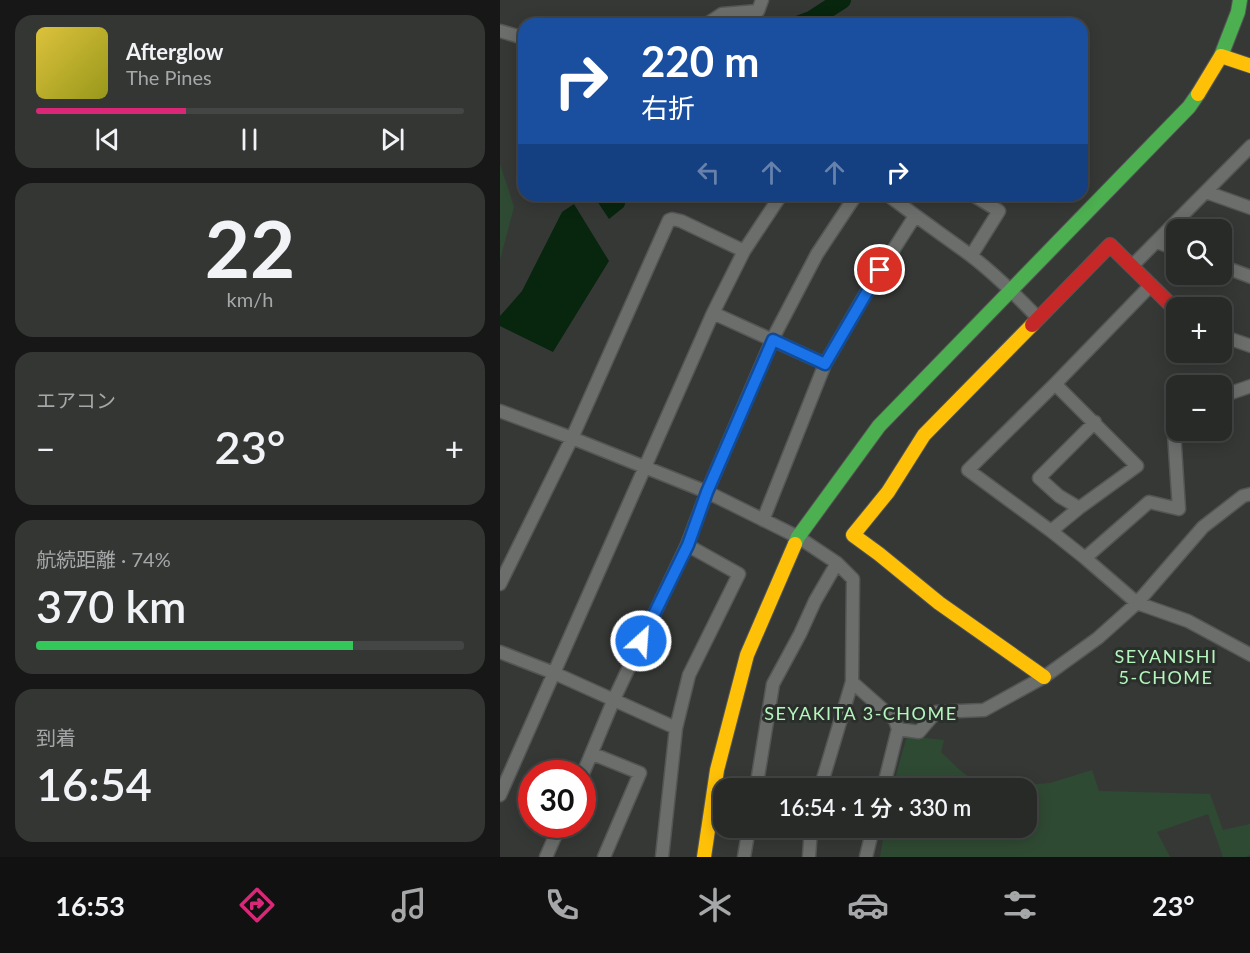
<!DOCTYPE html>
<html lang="ja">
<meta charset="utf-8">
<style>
body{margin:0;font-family:Lato,"Noto Sans JP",sans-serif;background:#343634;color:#f1f3f6;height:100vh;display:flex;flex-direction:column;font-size:22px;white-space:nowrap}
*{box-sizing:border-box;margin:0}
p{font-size:20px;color:#a5a7a8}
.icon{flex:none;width:33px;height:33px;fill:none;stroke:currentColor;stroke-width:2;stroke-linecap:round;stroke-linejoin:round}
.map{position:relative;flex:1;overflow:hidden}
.drawer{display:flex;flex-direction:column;gap:15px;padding:15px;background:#161716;width:500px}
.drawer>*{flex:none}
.top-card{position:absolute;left:18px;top:18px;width:570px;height:183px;border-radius:18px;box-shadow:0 3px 15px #0003,0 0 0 2px #444645;background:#1a4fa0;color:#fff;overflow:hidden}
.buttons{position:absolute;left:666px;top:219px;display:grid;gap:12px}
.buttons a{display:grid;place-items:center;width:66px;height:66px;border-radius:12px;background:#282a28;box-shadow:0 3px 15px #0003,0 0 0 2px #444645;font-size:30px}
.speed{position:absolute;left:18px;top:760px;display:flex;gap:12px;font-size:30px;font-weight:700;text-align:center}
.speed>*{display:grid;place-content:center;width:78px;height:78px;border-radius:50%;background:#282a28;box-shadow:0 3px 15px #0003,0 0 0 2px #444645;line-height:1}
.speed .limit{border:9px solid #d22;background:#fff;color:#111}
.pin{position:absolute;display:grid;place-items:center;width:51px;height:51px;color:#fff;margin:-26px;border:3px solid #fff;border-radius:50%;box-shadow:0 2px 6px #0007}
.me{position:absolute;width:66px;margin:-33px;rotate:26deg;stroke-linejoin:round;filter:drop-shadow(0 0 4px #0008)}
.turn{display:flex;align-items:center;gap:21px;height:126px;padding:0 24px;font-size:27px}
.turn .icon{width:78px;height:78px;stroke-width:2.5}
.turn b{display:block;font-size:42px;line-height:51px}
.lanes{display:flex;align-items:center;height:57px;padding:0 24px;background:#0003;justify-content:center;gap:30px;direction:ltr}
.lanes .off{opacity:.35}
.big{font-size:45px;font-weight:600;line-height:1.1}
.drawer .tile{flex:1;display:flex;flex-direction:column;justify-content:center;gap:9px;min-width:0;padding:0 21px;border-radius:18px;background:#343634}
.drawer .dial{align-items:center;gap:0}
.dial b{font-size:78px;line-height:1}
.song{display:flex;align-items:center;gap:18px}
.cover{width:72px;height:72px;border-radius:9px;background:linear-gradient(135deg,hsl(50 70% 55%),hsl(60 70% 35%))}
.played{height:6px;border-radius:3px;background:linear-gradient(90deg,#db2777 35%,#444645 35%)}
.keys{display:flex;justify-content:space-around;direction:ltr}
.heat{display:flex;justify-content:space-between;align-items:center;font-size:33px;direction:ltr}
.charge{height:9px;border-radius:4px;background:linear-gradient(90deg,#34c759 74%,#444645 0)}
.trip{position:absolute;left:213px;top:778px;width:324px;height:60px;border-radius:18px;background:#282a28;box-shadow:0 3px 15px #0003,0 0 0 2px #444645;font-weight:600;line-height:60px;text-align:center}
.dock{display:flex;height:96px;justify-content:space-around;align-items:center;background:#101110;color:#a5a7a8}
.dock .icon{width:42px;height:42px}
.dock .current{color:#db2777}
.dock b{font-size:27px;color:#f1f3f6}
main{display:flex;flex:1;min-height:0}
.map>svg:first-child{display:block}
.green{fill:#2f4a33}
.water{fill:#08250e}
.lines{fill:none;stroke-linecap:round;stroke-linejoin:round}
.river{stroke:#08250e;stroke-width:18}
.street-casing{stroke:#545655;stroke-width:15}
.fast-casing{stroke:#545655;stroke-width:16}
.slow-casing{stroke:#545655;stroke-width:16}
.jam-casing{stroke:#545655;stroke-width:16}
.street{stroke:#6c6e6c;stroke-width:12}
.fast{stroke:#4caf50;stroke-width:14}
.slow{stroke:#ffc107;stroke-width:14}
.jam{stroke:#c62828;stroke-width:14}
.route-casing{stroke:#114b97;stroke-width:15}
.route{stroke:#1a73e8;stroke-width:10}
.labels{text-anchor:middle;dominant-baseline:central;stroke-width:6;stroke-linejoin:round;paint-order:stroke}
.neighbourhood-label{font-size:18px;letter-spacing:1.5px;fill:#b5f6be;stroke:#2b2f2b}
</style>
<main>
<section class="drawer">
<div class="tile">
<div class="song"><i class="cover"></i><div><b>Afterglow</b><p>The Pines</p></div></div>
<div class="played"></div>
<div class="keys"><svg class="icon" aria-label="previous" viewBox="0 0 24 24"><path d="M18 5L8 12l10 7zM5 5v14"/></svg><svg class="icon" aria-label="pause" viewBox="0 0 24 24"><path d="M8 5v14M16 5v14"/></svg><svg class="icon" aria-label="next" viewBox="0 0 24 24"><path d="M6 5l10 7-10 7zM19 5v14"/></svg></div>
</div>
<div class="tile dial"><b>22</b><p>km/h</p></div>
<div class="tile"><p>エアコン</p>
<div class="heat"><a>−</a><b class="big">23°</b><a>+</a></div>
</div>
<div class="tile"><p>航続距離 · 74%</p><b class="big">370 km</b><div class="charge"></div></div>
<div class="tile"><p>到着</p><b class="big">16:54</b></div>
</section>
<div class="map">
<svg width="751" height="857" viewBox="0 0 751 857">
<rect width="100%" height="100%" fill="#363836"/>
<path class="green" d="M0,164L14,207L0,260Z
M407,736L444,740L441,752L462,772L486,788L550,783L592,770L599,791L710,794L723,830L750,824V855L746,857H723L708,814L657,832L670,857H380L385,828H526V789H392Z"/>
<path class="water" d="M93,195H128L124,207L109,219Z
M74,204L109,261L53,352L0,326V316L22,291L62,212Z"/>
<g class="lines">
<path class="river" d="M300,24L311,20L342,0"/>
<defs>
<path id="street" d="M207,24L222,14L258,11L262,0
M0,31L24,38
M706,192L751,208
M388,195C415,216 443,235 470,255C495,274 517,296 538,318
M657,242L676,249
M471,256L499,211L473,195
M632,266L751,146
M722,266L751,277
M651,285L555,384L468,470L551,531L585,558L637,603L688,621L751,655
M213,313L325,364
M722,336L751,346
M722,396L751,386
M0,411L72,438L207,492L298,537L337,563L353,579L352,682L320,789
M579,508L559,496L539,478L595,422
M263,520L325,364L369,288L415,216
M551,531L579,508L637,466L555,384
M585,558L649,502L679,509L673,417L676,412
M0,584L72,438L169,220L172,219L181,221L244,251
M0,652L54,673L176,728
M352,682L395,720L398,729L383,789
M398,729L419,732L436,712L484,710L544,677L598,638L637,603L703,527L743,496L751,494
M93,754L140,773L104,857
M82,776L114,699L187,545L207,492L272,340L317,254L356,195
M256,789L273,684L300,634L315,601L337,563
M0,795L213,313L244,251L281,195
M46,857L60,825
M162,857L176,728L189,675L239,574L187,545
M244,857L249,828
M309,857L311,828
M366,857L373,828"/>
<path id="fast" d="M721,56L738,12L740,0
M295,544L298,537L379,426L689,107L698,94"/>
<path id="slow" d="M698,94L721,56L751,66
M532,325L424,435L388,492L353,535L379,554L439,603L544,677
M204,857L217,770L247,655L295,544"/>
<path id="jam" d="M532,325L610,245L676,310"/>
</defs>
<use href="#street" class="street-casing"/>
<use href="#fast" class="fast-casing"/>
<use href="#slow" class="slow-casing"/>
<use href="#jam" class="jam-casing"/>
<use href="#street" class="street"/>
<use href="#fast" class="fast"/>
<use href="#slow" class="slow"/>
<use href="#jam" class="jam"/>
</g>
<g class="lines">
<defs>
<path id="route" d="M141,641L188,545L207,492L273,340L325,364L380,270"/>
</defs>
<use href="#route" class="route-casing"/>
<use href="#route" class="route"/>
</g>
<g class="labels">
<g class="neighbourhood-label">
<text x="666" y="656">SEYANISHI<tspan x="666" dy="21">5-CHOME</tspan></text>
<text x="361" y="713">SEYAKITA 3-CHOME</text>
</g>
</g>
</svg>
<div class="buttons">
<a><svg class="icon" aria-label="search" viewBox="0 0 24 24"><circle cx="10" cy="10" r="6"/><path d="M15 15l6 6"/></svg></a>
<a>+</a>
<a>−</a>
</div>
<div class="speed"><div class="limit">30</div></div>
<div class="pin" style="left:380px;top:270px;background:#d93025"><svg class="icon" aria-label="arrive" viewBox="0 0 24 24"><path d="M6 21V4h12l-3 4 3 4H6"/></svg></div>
<svg class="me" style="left:141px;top:641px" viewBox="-20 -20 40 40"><circle r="17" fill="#1a73e8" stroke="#fff" stroke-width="3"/><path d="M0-11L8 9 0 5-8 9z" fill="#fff"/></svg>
<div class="trip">16:54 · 1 分 · 330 m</div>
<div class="top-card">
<div class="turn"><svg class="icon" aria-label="right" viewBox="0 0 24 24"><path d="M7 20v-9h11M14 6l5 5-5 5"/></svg><div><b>220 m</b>右折</div></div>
<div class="lanes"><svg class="icon off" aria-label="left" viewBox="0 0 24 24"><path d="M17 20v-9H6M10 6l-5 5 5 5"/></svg><svg class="icon off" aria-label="ahead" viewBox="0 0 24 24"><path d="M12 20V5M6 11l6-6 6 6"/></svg><svg class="icon off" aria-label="ahead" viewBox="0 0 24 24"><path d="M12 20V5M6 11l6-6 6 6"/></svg><svg class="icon" aria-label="right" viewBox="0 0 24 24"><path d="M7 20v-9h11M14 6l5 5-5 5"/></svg></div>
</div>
</div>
</main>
<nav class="dock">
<b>16:53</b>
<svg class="icon current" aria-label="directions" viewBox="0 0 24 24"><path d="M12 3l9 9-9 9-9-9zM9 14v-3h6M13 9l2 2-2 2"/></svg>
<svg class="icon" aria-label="music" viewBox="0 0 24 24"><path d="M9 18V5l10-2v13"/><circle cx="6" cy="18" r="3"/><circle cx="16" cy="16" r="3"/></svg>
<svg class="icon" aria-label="phone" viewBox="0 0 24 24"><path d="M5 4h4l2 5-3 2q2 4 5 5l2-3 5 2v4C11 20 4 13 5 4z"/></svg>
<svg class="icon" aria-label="climate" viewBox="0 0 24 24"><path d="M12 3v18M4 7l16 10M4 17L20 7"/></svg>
<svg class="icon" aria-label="car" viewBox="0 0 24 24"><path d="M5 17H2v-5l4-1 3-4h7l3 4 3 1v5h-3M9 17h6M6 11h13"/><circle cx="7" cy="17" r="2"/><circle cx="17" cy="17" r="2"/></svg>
<svg class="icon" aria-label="filters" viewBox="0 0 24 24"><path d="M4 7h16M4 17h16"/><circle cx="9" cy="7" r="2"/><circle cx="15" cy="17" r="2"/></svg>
<b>23°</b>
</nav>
